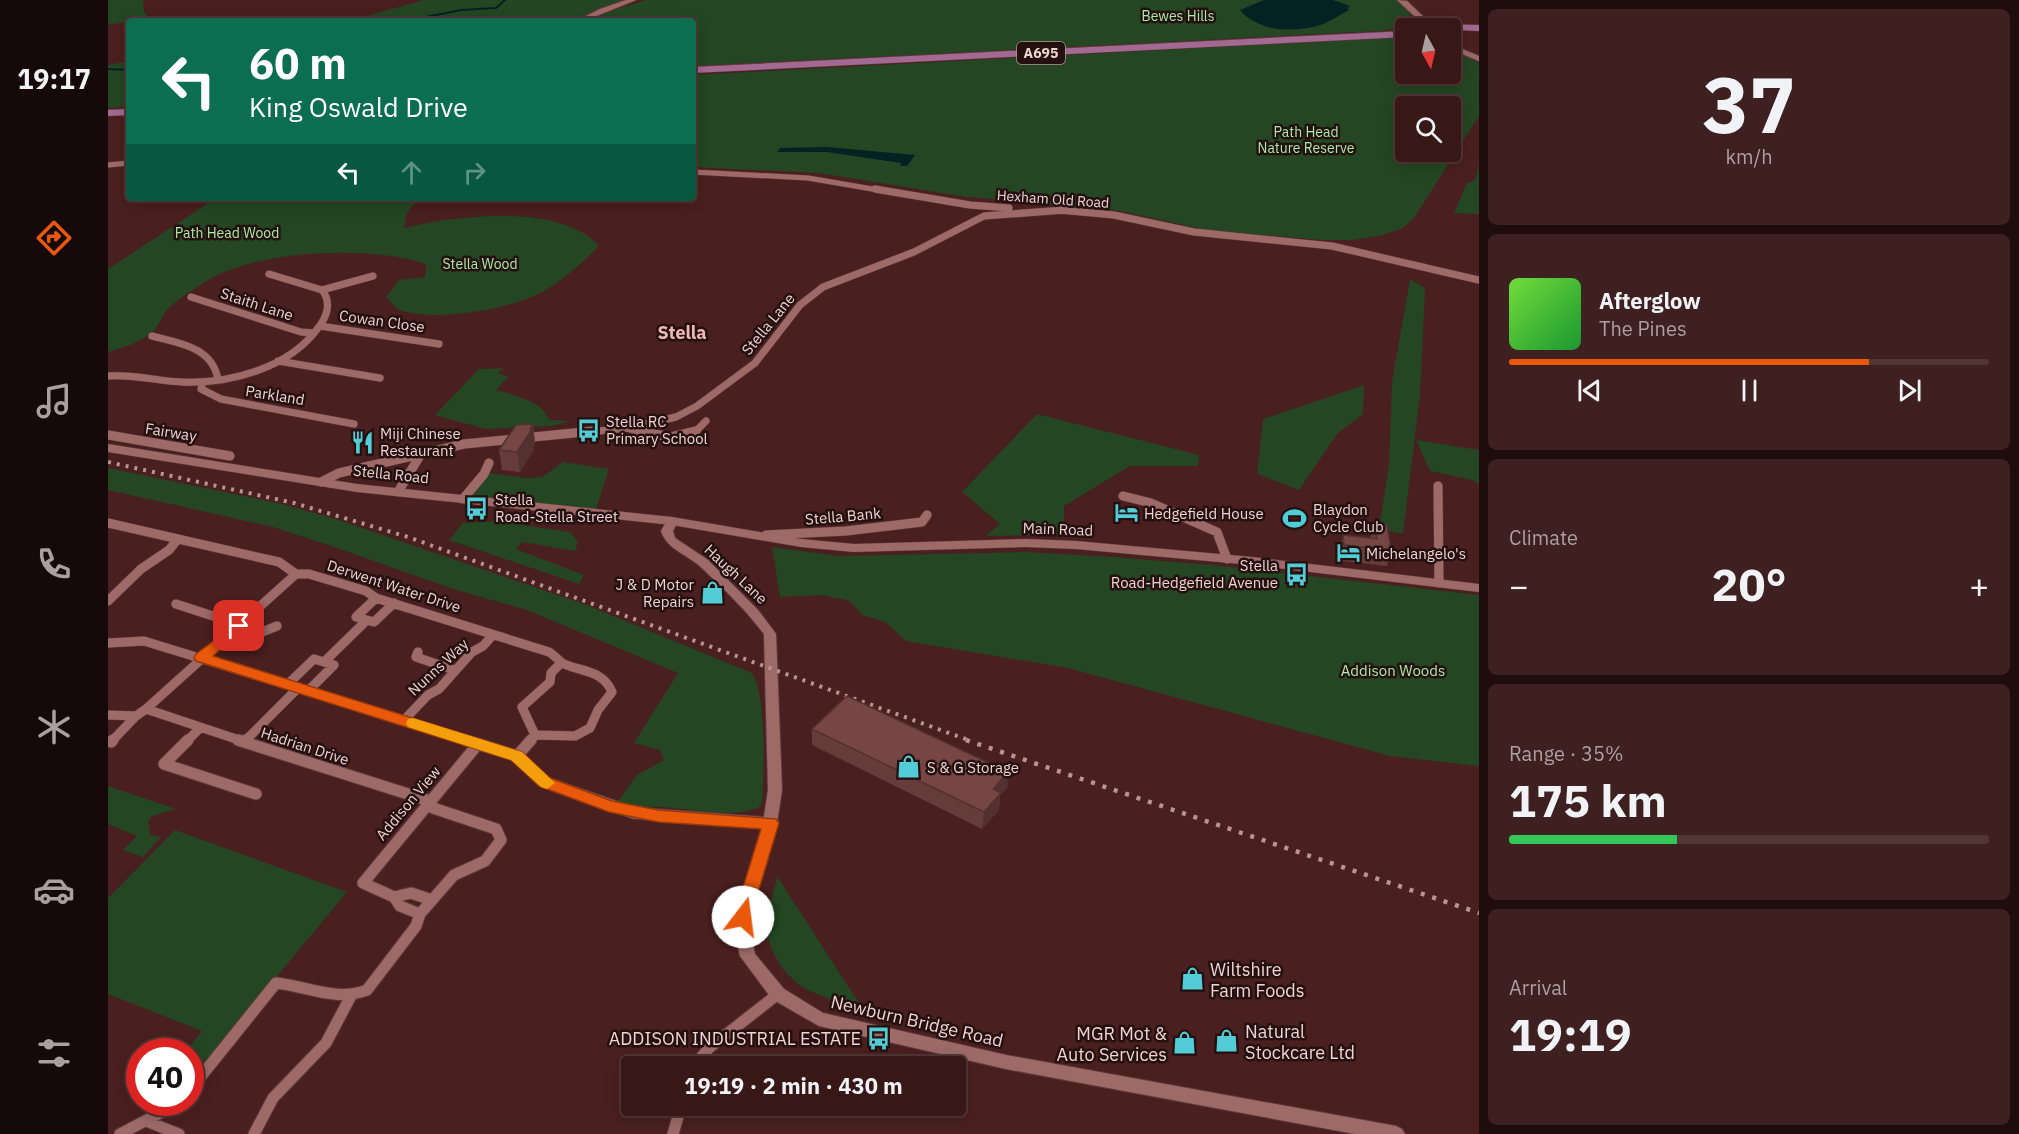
<!DOCTYPE html>
<meta charset="utf-8">
<style>
body{margin:0;font-family:"IBM Plex Sans",sans-serif;background:#3f2020;color:#f1f3f6;height:100vh;display:flex;flex-direction:column;font-size:22px;white-space:nowrap}
*{box-sizing:border-box;margin:0}
p{font-size:20px;color:#ab9fa1}
.icon{flex:none;width:33px;height:33px;fill:none;stroke:currentColor;stroke-width:2;stroke-linecap:round;stroke-linejoin:round}
.map{position:relative;flex:1;overflow:hidden}
.details{display:flex;flex-direction:column;gap:9px;padding:9px;background:#1f0d0d;width:540px}
.details>*{flex:none}
.guide{position:absolute;left:18px;top:18px;width:570px;height:183px;border-radius:6px;box-shadow:0 3px 15px #0003,0 0 0 2px #523636;background:#0b6e4f;color:#fff;overflow:hidden}
.needle{width:39px;rotate:172deg}
.tools{position:absolute;left:1287px;top:18px;display:grid;gap:12px}
.tools a{display:grid;place-items:center;width:66px;height:66px;border-radius:6px;background:#381717;box-shadow:0 3px 15px #0003,0 0 0 2px #523636;font-size:30px}
.speed{position:absolute;left:18px;top:1038px;display:flex;gap:12px;font-size:30px;font-weight:700;text-align:center}
.speed>*{display:grid;place-content:center;width:78px;height:78px;border-radius:50%;background:#381717;box-shadow:0 3px 15px #0003,0 0 0 2px #523636;line-height:1}
.speed .limit{border:9px solid #d22;background:#fff;color:#111}
.pin{position:absolute;display:grid;place-items:center;width:51px;height:51px;color:#fff;margin:-26px;border-radius:12px;box-shadow:0 3px 9px #0006}
.me{position:absolute;width:66px;margin:-33px;rotate:15deg;stroke-linejoin:round;filter:drop-shadow(0 0 4px #0008)}
.turn{display:flex;align-items:center;gap:21px;height:126px;padding:0 24px;font-size:27px}
.turn .icon{width:78px;height:78px;stroke-width:2.5}
.turn b{display:block;font-size:42px;line-height:51px}
.lanes{display:flex;align-items:center;height:57px;padding:0 24px;background:#0003;justify-content:center;gap:30px;direction:ltr}
.lanes .off{opacity:.35}
.big{font-size:45px;font-weight:700;line-height:1.1}
.details .widget{flex:1;display:flex;flex-direction:column;justify-content:center;gap:9px;min-width:0;padding:0 21px;border-radius:9px;background:#3f2020}
.details .dial{align-items:center;gap:0}
.dial b{font-size:78px;line-height:1}
.song{display:flex;align-items:center;gap:18px}
.cover{width:72px;height:72px;border-radius:9px;background:linear-gradient(135deg,hsl(100 70% 55%),hsl(130 70% 35%))}
.played{height:6px;border-radius:3px;background:linear-gradient(90deg,#ea580c 75%,#523636 75%)}
.keys{display:flex;justify-content:space-around;direction:ltr}
.heat{display:flex;justify-content:space-between;align-items:center;font-size:33px;direction:ltr}
.charge{height:9px;border-radius:4px;background:linear-gradient(90deg,#34c759 35%,#523636 0)}
.trip{position:absolute;left:513px;top:1056px;width:345px;height:60px;border-radius:6px;background:#381717;box-shadow:0 3px 15px #0003,0 0 0 2px #523636;font-weight:700;line-height:60px;text-align:center}
main{display:flex;flex:1;min-height:0}
.tab-bar{display:flex;flex-direction:column;width:108px;justify-content:space-around;align-items:center;background:#160909;color:#ab9fa1}
.tab-bar .icon{width:42px;height:42px}
.tab-bar .on{color:#ea580c}
.tab-bar b{font-size:27px;color:#f1f3f6}
.map>svg:first-child{display:block}
.green{fill:#244622;fill-rule:evenodd}
.water{fill:#042123}
.lines{fill:none;stroke-linecap:round;stroke-linejoin:round}
.stream{stroke:#042123;stroke-width:2}
.minor-far3-casing{stroke:#603b3c;stroke-width:6}
.minor-far2-casing{stroke:#603b3c;stroke-width:8}
.minor-far1-casing{stroke:#603b3c;stroke-width:10}
.minor-casing{stroke:#603b3c;stroke-width:13}
.tertiary-casing{stroke:#603b3c;stroke-width:2}
.secondary-casing{stroke:#603b3c;stroke-width:1}
.primary-casing{stroke:#603b3c;stroke-width:1}
.minor-far3{stroke:#9d6a68;stroke-width:5}
.minor-far2{stroke:#9d6a68;stroke-width:7}
.minor-far1{stroke:#9d6a68;stroke-width:9}
.minor{stroke:#9d6a68;stroke-width:11}
.tertiary{fill:#9d6a68;fill-rule:evenodd}
.secondary{fill:#9d6a68;fill-rule:evenodd}
.primary{fill:#a26a92;fill-rule:evenodd}
.rail-far1{stroke:#b79594;stroke-width:4;stroke-dasharray:3 6;stroke-linecap:butt}
.rail{stroke:#b79594;stroke-width:4.5;stroke-dasharray:4 8;stroke-linecap:butt}
.wall{fill:#653c3a}
.shaded-wall{fill:#523130}
.building{fill:#754644;stroke:#523130;stroke-width:1.5}
.route{fill:#ea580c;stroke:#983908;stroke-width:1.5}
.slow{fill:#f59e0b}
.labels{text-anchor:middle;dominant-baseline:central;stroke-width:5;stroke-linejoin:round;paint-order:stroke}
.far-park-label{font-size:14px;fill:#aaeba5;stroke:#23100f}
.shield{fill:#23100f;stroke:#b29897;stroke-width:1.5}
.shield-label{font-size:14px;font-weight:bold;fill:#f0d3d1}
.far-street-label{font-size:14px;fill:#f0d3d1;stroke:#23100f}
.street-label{font-size:15px;fill:#f0d3d1;stroke:#23100f}
.poi-label{font-size:15px;fill:#f0d3d1;stroke:#23100f;text-anchor:start}
.park-label{font-size:15px;fill:#aaeba5;stroke:#23100f}
.quarter-label{font-size:18px;font-weight:bold;fill:#efb8b4;stroke:#23100f}
.near-poi-label{font-size:18px;fill:#f0d3d1;stroke:#23100f;text-anchor:start}
.near-street-label{font-size:18px;fill:#f0d3d1;stroke:#23100f}
</style>
<main>
<nav class="tab-bar">
<b>19:17</b>
<svg class="icon on" aria-label="directions" viewBox="0 0 24 24"><path d="M12 3l9 9-9 9-9-9zM9 14v-3h6M13 9l2 2-2 2"/></svg>
<svg class="icon" aria-label="music" viewBox="0 0 24 24"><path d="M9 18V5l10-2v13"/><circle cx="6" cy="18" r="3"/><circle cx="16" cy="16" r="3"/></svg>
<svg class="icon" aria-label="phone" viewBox="0 0 24 24"><path d="M5 4h4l2 5-3 2q2 4 5 5l2-3 5 2v4C11 20 4 13 5 4z"/></svg>
<svg class="icon" aria-label="climate" viewBox="0 0 24 24"><path d="M12 3v18M4 7l16 10M4 17L20 7"/></svg>
<svg class="icon" aria-label="car" viewBox="0 0 24 24"><path d="M5 17H2v-5l4-1 3-4h7l3 4 3 1v5h-3M9 17h6M6 11h13"/><circle cx="7" cy="17" r="2"/><circle cx="17" cy="17" r="2"/></svg>
<svg class="icon" aria-label="filters" viewBox="0 0 24 24"><path d="M4 7h16M4 17h16"/><circle cx="9" cy="7" r="2"/><circle cx="15" cy="17" r="2"/></svg>
</nav>
<div class="map">
<svg width="1371" height="1134" viewBox="0 0 1371 1134">
<rect width="100%" height="100%" fill="#4a1f1f"/>
<path class="green" d="M0,0H35L36,12L42,18L0,25Z
M316,0H517L463,21H241Z
M539,0H1288L1301,10L1304,23L1294,28L1270,31L585,66V21H481L502,11Z
M1297,37L1298,74H1342L1343,49L1371,63V116L1306,218L1295,228L1275,235L1246,240H1213L1098,230L1013,211L852,196L711,173L585,167V75ZM1298,106H1342V152H1298Z
M21,61V106L0,108V65Z
M1371,164V214L1346,213L1359,183L1367,180Z
M108,198H312L299,212L296,228C346,215 454,203 491,246C475,262 460,276 441,288C409,309 328,323 292,310C287,308 282,301 278,297L291,280L317,277L318,264C260,245 146,249 94,284C83,291 70,299 61,308C54,314 52,325 45,331C33,343 16,347 0,352V269Z
M1302,279L1317,288L1312,396L1295,534L1271,529L1281,464L1284,382Z
M396,368L389,373L401,376L388,390C406,395 435,401 441,420L463,421L444,426L377,429L327,415L371,369Z
M1256,385L1255,414L1229,434L1191,490L1149,474L1155,419Z
M929,414L1091,455L1090,466H1022L956,506V535L877,536L892,524L854,492Z
M1308,440L1371,450V484L1364,480L1322,471Z
M455,462L501,469L488,509L362,496L382,473L418,478L434,477Z
M0,468L174,504L228,519L476,604L644,673C659,696 656,774 654,803L650,808C619,819 587,809 555,807C539,806 525,808 508,804L529,775L556,760L552,750L526,743L570,673L419,610L342,588L232,549L165,527L0,490Z
M387,521L462,532L470,541L467,551L414,542L408,549L476,575L471,584L341,540L355,523Z
M664,547L731,556L916,552L1006,557L1105,565L1371,595V766L1282,756L960,668L798,641L777,622L754,615L742,601L714,595L672,597Z
M0,786L68,809L44,816L40,822L42,835L53,837L35,857L15,850L29,836L0,824Z
M67,830L239,892L83,1080L82,1052L78,1051L94,1031L0,994V898Z
M669,876L754,1008C715,997 684,992 665,952C661,943 657,929 658,920C660,905 667,891 669,876Z"/>
<path class="water" d="M1156,0H1225L1242,6L1239,8L1241,10C1231,15 1222,22 1212,25C1187,33 1150,32 1132,10Z
M719,147L807,155L799,166H792L793,163L719,152H669L672,148Z"/>
<g class="lines">
<path class="stream" d="M298,21L353,10L388,8L397,0
M0,69L21,70"/>
<defs>
<path id="minor-far3" d="M0,165L21,163
M585,172L700,178L776,191"/>
<path id="minor-far2" d="M767,189L862,205L901,208
M951,210L1006,215L1086,232L1224,246L1371,280
M161,274L214,290L265,276
M83,297L193,332L206,333
M212,326L331,344
M44,336C71,343 105,347 110,380
M170,361L272,378
M0,376C25,374 49,381 74,382C122,384 181,368 210,328C219,317 224,302 214,290
M95,382L93,389L113,399L246,424
M522,429L535,433
M471,433L520,428L568,417L589,406L647,363L692,305L715,287L806,252L876,216L957,210
M586,433L598,421"/>
<path id="minor-far1" d="M529,431L563,437L588,431
M0,435L122,456
M213,482L231,473L356,444L486,431
M1330,486L1331,583
M290,492L313,454
M1015,496L1043,503L1109,532L1119,559
M355,499L376,474L381,463
M0,523L171,562L188,574H201L258,591L268,598L441,652C446,655 451,661 456,664C474,672 495,670 504,692L490,710L482,728L467,736L427,735
M658,535L738,531L814,522L819,515
M268,598L248,617L266,622L286,603
M0,601L33,569L61,550L70,539
M68,604L154,632L169,626
M0,643L36,641L362,741
M310,652L308,657L346,670
M180,684L206,659L216,662L259,620
M201,690L226,665L216,662
M38,709L134,741
M0,715L28,716L38,709L188,574
M296,720L320,695L331,689L364,652L375,646L384,636
M4,741L28,716
M79,741L92,728
M137,741L191,687
M422,741L427,735L414,707L442,682L443,673L453,663"/>
<path id="minor" d="M80,740L56,764L148,794
M130,740L136,742
M138,740L136,742L322,801L325,808L388,829L393,840L377,861L346,875L312,914
M357,740L409,756L436,782L526,813L662,823
M3,742L5,740
M409,756L423,740
M286,897L303,893L324,900
M586,1066L601,1048L670,994
M82,1090L168,983C199,986 229,1002 259,990L308,926L312,914L292,906L286,897L255,883L370,744
M38,1121L71,1134
M12,1134L73,1102
M146,1134L165,1098L218,1043L244,994
M565,1134L573,1106"/>
<path id="tertiary" d="M518,0H528L476,21H468L492,9Z
M1289,0L1299,1L1325,26V28H1321L1316,25Z
M1342,44L1371,56V61L1342,49Z
M564,518L570,521L565,531L567,538L600,560L650,610L668,634L674,790L669,823L643,917L644,939L647,954L676,989L715,1013L898,1055L1288,1126L1294,1129L1297,1134H1247L898,1069L711,1026L664,999L632,956L628,939L627,917L655,823L660,790L656,634C638,610 616,589 594,568C581,555 559,550 553,531L560,519Z"/>
<path id="secondary" d="M0,444L249,484L564,517L693,539L746,544L918,539L968,541L1144,557L1371,584V592L1144,565L968,549L918,547L746,552L693,547L564,525L249,492L0,452Z"/>
<path id="primary" d="M1326,24L1371,25V31L1304,28Z
M1298,31V37L585,73V67Z
M21,109V115L0,116V110Z"/>
</defs>
<use href="#minor-far3" class="minor-far3-casing"/>
<use href="#minor-far2" class="minor-far2-casing"/>
<use href="#minor-far1" class="minor-far1-casing"/>
<use href="#minor" class="minor-casing"/>
<use href="#tertiary" class="tertiary-casing"/>
<use href="#secondary" class="secondary-casing"/>
<use href="#primary" class="primary-casing"/>
<use href="#minor-far3" class="minor-far3"/>
<use href="#minor-far2" class="minor-far2"/>
<use href="#minor-far1" class="minor-far1"/>
<use href="#minor" class="minor"/>
<use href="#tertiary" class="tertiary"/>
<use href="#secondary" class="secondary"/>
<use href="#primary" class="primary"/>
<path class="rail-far1" d="M0,462L186,503L300,537L863,741"/>
<path class="rail" d="M858,740L1371,913"/>
</g>
<path class="wall" d="M425,424L427,444L426,446V449L412,472L394,470L391,450Z
M1266,524L1283,550L1279,566L1233,561L1231,551L1235,535L1262,538Z
M704,729L900,772L899,788L892,795L891,810L874,829L704,745Z"/>
<path class="shaded-wall" d="M425,424L427,444L426,446V449L412,472L409,452Z
M900,772L899,788L892,795L891,810L874,829L876,812L885,789Z"/>
<path class="building" d="M425,424L422,429H424L409,452L391,450L408,425Z
M1266,524L1279,525L1283,550L1236,545L1235,535L1269,539Z
M739,696L900,772L885,789L893,793L876,812L704,729Z"/>
<path class="route" d="M131,622L136,623V629L105,656L414,752L442,778L504,801L550,810L668,819L671,823L641,922H629L626,917L653,829L550,822L501,812L431,786L403,760L88,661L86,658L88,654Z"/>
<path class="slow" d="M305,718L414,752L447,783L439,789L433,787L403,760L300,727L298,723L300,719Z"/>
<defs>
<symbol id="bus-bare" viewBox="-9 -9 18 18"><path d="M-5-6H5V4H4V6H2V4H-2V6H-4V4H-5ZM-3.5-4V0h7V-4ZM-3.5 1.2v1.5H-2V1.2ZM2 1.2v1.5H3.5V1.2Z" fill="#52ccd6" stroke="#23100f" stroke-width="2.5" paint-order="stroke"/></symbol>
<symbol id="restaurant-bare" viewBox="-9 -9 18 18"><path d="M-5-6h1v4h1v-4h1v4h1v-4h1v5L-1.5 .5V6h-2V.5L-5-1ZM5-6V6H3V1.5H1.5Q1.5-4 5-6Z" fill="#52ccd6" stroke="#23100f" stroke-width="2.5" paint-order="stroke"/></symbol>
<symbol id="hotel-bare" viewBox="-9 -9 18 18"><path d="M-6-4.5h1.5V1H6V5H4.5V3h-9V5H-6ZM-4 0a1.8 1.8 0 1 1 3.6 0ZM.5 0V-2.5h3Q6-2.5 6 0Z" fill="#52ccd6" stroke="#23100f" stroke-width="2.5" paint-order="stroke"/></symbol>
<symbol id="stadium-bare" viewBox="-9 -9 18 18"><path d="M0-5a6.5 5 0 1 0 0 10a6.5 5 0 1 0 0-10ZM-3.5-1.8h7v3.6h-7Z" fill="#52ccd6" stroke="#23100f" stroke-width="2.5" paint-order="stroke"/></symbol>
<symbol id="shop-bare" viewBox="-9 -9 18 18"><path d="M-5-2.5h2.3a2.7 3.5 0 0 1 5.4 0H5L5.5 6h-11ZM-1.5-2.5h3a1.5 2.3 0 0 0-3 0Z" fill="#52ccd6" stroke="#23100f" stroke-width="2.5" paint-order="stroke"/></symbol>
</defs>
<g fill-rule="evenodd">
<use href="#bus-bare" x="464" y="414" width="33" height="33"/>
<use href="#restaurant-bare" x="238" y="426" width="33" height="33"/>
<use href="#bus-bare" x="352" y="492" width="33" height="33"/>
<use href="#hotel-bare" x="1002" y="496" width="33" height="33"/>
<use href="#stadium-bare" x="1170" y="502" width="33" height="33"/>
<use href="#hotel-bare" x="1224" y="536" width="33" height="33"/>
<use href="#bus-bare" x="1172" y="558" width="33" height="33"/>
<use href="#shop-bare" x="588" y="576" width="33" height="33"/>
<use href="#shop-bare" x="784" y="750" width="33" height="33"/>
<use href="#shop-bare" x="1068" y="962" width="33" height="33"/>
<use href="#bus-bare" x="754" y="1022" width="33" height="33"/>
<use href="#shop-bare" x="1102" y="1024" width="33" height="33"/>
<use href="#shop-bare" x="1060" y="1026" width="33" height="33"/>
</g>
<g class="labels">
<g class="far-park-label">
<text x="1070" y="16">Bewes Hills</text>
<text x="1198" y="132">Path Head<tspan x="1198" dy="16">Nature Reserve</tspan></text>
<text x="119" y="233">Path Head Wood</text>
<text x="372" y="264">Stella Wood</text>
</g>
<rect class="shield" x="909" y="42" width="48" height="22" rx="4.5"/>
<g class="shield-label">
<text x="933" y="53">A695</text>
</g>
<g class="far-street-label">
<text transform="translate(945 199) rotate(4)">Hexham Old Road</text>
</g>
<g class="street-label">
<text transform="translate(149 304) rotate(18)">Staith Lane</text>
<text transform="translate(274 321) rotate(8)">Cowan Close</text>
<text transform="translate(660 324) rotate(-51)">Stella Lane</text>
<text transform="translate(167 395) rotate(9)">Parkland</text>
<text transform="translate(63 432) rotate(9)">Fairway</text>
<text transform="translate(283 474) rotate(6)">Stella Road</text>
<text transform="translate(735 516) rotate(-5)">Stella Bank</text>
<text transform="translate(950 529) rotate(2)">Main Road</text>
<text transform="translate(628 574) rotate(43)">Haugh Lane</text>
<text transform="translate(286 586) rotate(18)">Derwent Water Drive</text>
<text transform="translate(330 667) rotate(-43)">Nunns Way</text>
<text transform="translate(197 746) rotate(18)">Hadrian Drive</text>
<text transform="translate(300 803) rotate(-50)">Addison View</text>
</g>
<g class="poi-label">
<text x="498" y="421">Stella RC<tspan x="498" dy="17">Primary School</tspan></text>
<text x="272" y="433">Miji Chinese<tspan x="272" dy="17">Restaurant</tspan></text>
<text x="387" y="499">Stella<tspan x="387" dy="17">Road-Stella Street</tspan></text>
<text x="1205" y="509">Blaydon<tspan x="1205" dy="17">Cycle Club</tspan></text>
<text x="1036" y="513">Hedgefield House</text>
<text x="1258" y="553">Michelangelo's</text>
<text x="1170" y="565" text-anchor="end">Stella<tspan x="1170" dy="17">Road-Hedgefield Avenue</tspan></text>
<text x="586" y="584" text-anchor="end">J &amp; D Motor<tspan x="586" dy="17">Repairs</tspan></text>
<text x="819" y="767">S &amp; G Storage</text>
</g>
<g class="park-label">
<text x="1285" y="670">Addison Woods</text>
</g>
<g class="quarter-label">
<text x="574" y="332">Stella</text>
</g>
<g class="near-poi-label">
<text x="1102" y="969">Wiltshire<tspan x="1102" dy="21">Farm Foods</tspan></text>
<text x="1137" y="1031">Natural<tspan x="1137" dy="21">Stockcare Ltd</tspan></text>
<text x="1059" y="1033" text-anchor="end">MGR Mot &amp;<tspan x="1059" dy="21">Auto Services</tspan></text>
<text x="753" y="1038" text-anchor="end">ADDISON INDUSTRIAL ESTATE</text>
</g>
<g class="near-street-label">
<text transform="translate(809 1021) rotate(13)">Newburn Bridge Road</text>
</g>
</g>
</svg>
<div class="tools">
<a><svg class="needle" viewBox="-14 -14 28 28"><path d="M0-13l5 13h-10z" fill="#e53935"/><path d="M0 13l5-13h-10z" fill="#ab9fa1"/></svg></a>
<a><svg class="icon" aria-label="search" viewBox="0 0 24 24"><circle cx="10" cy="10" r="6"/><path d="M15 15l6 6"/></svg></a>
</div>
<div class="speed"><div class="limit">40</div></div>
<div class="pin" style="left:131px;top:626px;background:#d93025"><svg class="icon" aria-label="arrive" viewBox="0 0 24 24"><path d="M6 21V4h12l-3 4 3 4H6"/></svg></div>
<svg class="me" style="left:635px;top:917px" viewBox="-20 -20 40 40"><circle r="19" fill="#fff"/><path d="M0-13L10 11 0 6-10 11z" fill="#ea580c"/></svg>
<div class="trip">19:19 · 2 min · 430 m</div>
<div class="guide">
<div class="turn"><svg class="icon" aria-label="left" viewBox="0 0 24 24"><path d="M17 20v-9H6M10 6l-5 5 5 5"/></svg><div><b>60 m</b>King Oswald Drive</div></div>
<div class="lanes"><svg class="icon" aria-label="left" viewBox="0 0 24 24"><path d="M17 20v-9H6M10 6l-5 5 5 5"/></svg><svg class="icon off" aria-label="ahead" viewBox="0 0 24 24"><path d="M12 20V5M6 11l6-6 6 6"/></svg><svg class="icon off" aria-label="right" viewBox="0 0 24 24"><path d="M7 20v-9h11M14 6l5 5-5 5"/></svg></div>
</div>
</div>
<section class="details">
<div class="widget dial"><b>37</b><p>km/h</p></div>
<div class="widget">
<div class="song"><i class="cover"></i><div><b>Afterglow</b><p>The Pines</p></div></div>
<div class="played"></div>
<div class="keys"><svg class="icon" aria-label="previous" viewBox="0 0 24 24"><path d="M18 5L8 12l10 7zM5 5v14"/></svg><svg class="icon" aria-label="pause" viewBox="0 0 24 24"><path d="M8 5v14M16 5v14"/></svg><svg class="icon" aria-label="next" viewBox="0 0 24 24"><path d="M6 5l10 7-10 7zM19 5v14"/></svg></div>
</div>
<div class="widget"><p>Climate</p>
<div class="heat"><a>−</a><b class="big">20°</b><a>+</a></div>
</div>
<div class="widget"><p>Range · 35%</p><b class="big">175 km</b><div class="charge"></div></div>
<div class="widget"><p>Arrival</p><b class="big">19:19</b></div>
</section>
</main>
